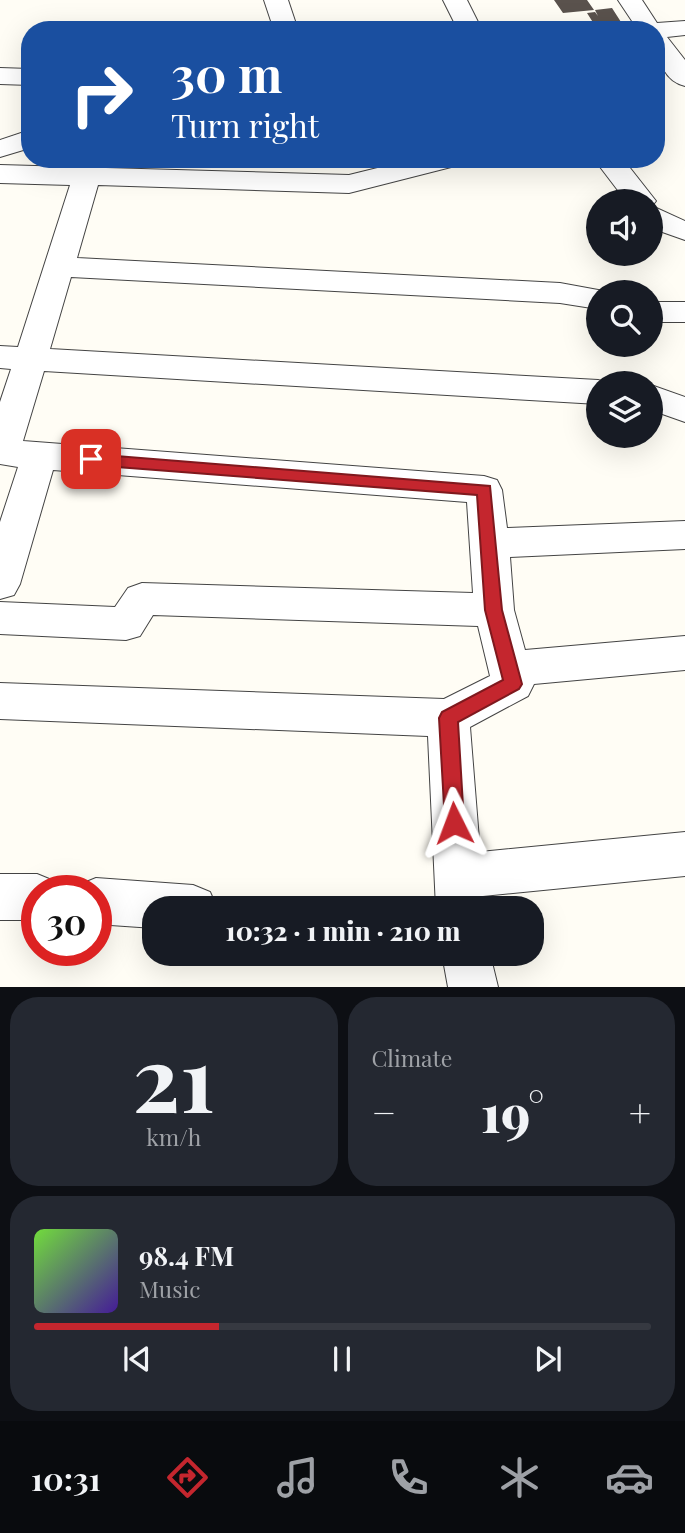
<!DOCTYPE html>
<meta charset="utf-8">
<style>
body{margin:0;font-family:"Playfair Display",serif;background:#242831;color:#f1f3f6;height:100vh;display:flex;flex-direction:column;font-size:26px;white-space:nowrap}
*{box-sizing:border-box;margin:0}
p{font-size:23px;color:#9ea1a6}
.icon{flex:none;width:38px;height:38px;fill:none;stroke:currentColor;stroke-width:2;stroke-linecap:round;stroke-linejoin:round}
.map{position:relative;height:987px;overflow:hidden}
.side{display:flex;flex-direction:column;gap:10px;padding:10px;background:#0d0f14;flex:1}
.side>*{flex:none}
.guide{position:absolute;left:21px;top:21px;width:644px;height:147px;border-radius:28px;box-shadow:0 7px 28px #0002;background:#1a4fa0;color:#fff;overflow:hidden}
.fabs{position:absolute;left:586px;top:189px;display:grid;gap:14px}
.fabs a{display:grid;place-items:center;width:77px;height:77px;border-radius:50%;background:#171b24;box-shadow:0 7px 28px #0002;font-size:35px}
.speed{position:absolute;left:21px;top:875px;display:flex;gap:14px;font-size:35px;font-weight:700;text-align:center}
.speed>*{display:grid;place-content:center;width:91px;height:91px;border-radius:50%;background:#171b24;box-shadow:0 7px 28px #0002;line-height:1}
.speed .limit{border:10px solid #d22;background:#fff;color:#111}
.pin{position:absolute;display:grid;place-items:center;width:60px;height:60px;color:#fff;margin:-30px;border-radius:14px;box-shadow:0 4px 10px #0006}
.me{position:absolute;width:77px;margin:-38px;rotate:357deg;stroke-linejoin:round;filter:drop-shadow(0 0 5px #0008)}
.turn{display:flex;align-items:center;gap:24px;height:147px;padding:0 35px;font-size:32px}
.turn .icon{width:91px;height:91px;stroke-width:2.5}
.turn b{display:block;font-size:49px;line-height:60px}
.big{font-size:52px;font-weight:800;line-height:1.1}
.side .card{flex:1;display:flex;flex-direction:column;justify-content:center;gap:10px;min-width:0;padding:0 24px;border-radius:28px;background:#242831}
.side .dial{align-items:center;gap:0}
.dial b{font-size:91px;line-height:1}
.song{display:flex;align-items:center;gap:21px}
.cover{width:84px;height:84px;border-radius:10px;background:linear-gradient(135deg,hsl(100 70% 55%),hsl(260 70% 35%))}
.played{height:7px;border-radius:4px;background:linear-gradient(90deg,#c4262e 30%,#363941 30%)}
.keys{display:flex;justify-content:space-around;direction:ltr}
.heat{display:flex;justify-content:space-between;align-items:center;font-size:38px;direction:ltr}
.side .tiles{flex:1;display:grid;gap:10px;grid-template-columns:1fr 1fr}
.card:last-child{grid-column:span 2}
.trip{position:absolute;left:142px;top:896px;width:402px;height:70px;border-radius:28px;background:#171b24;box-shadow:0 7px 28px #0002;font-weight:800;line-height:70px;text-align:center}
.tab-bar{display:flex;height:112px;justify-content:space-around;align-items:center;background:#090b0e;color:#9ea1a6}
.tab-bar .icon{width:49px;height:49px}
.tab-bar .active{color:#c4262e}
.tab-bar b{font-size:32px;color:#f1f3f6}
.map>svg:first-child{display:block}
.building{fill:#5a524d}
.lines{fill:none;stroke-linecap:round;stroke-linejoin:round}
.minor-casing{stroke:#444;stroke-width:2}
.minor{fill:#fff;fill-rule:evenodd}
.route{fill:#c4262e;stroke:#7f191e;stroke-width:2}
</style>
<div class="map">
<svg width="685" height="987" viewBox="0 0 685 987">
<rect width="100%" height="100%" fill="#fffdf5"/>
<path class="building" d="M554,0H587L594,10L563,13Z
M612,8L621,22L594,24L587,13L595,12L598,16L595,10Z"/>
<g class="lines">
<defs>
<path id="minor" d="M264,0H288L298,30H274Z
M443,0H467L482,30H458Z
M618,0H642L657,23L685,21V35L667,37L685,60V86C660,80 656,51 656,30H638Z
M0,68L30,69V85L0,84Z
M30,130V148L0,157V140Z
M414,159H463L459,165L349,193L98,185L77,258L560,283L609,292H598V309L560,303L71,277L50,349L598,380L609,383H598V404L44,371L23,441L484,476L497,480L502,490L507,528L685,521V549L510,557L514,610L525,650L685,636V670L534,684L528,696L470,727L480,852L685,832V876L483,896L484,908H436L428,736L0,719V683L444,699L490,676L478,626L153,615L140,636L126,640L0,634V602L115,607L128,588L142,583L473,593L467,502L53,470L20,584L14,595L0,599V522L18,467L0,464V402L11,369L0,368V346L18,347L70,185L0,183V165L349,175Z
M594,159H623L656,201L652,206L685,221V240L651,228V201H626Z
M651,302H685V322H651Z
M651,385L685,397V422L651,410Z
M0,874H37L54,881L58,891H37V920H0Z
M96,878L193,885L210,892L217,908H154V928L96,924V891H77L79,885Z
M442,954H490L498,987H448Z"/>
</defs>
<use href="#minor" class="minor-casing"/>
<use href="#minor" class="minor"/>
</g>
<path class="route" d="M91,454L490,486L502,610L522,684L519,689L458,722L464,823L461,829L454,832L448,829L445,823L439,718L442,712L503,680L485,610L477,495L91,465L84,459Z"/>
</svg>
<div class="fabs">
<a><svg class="icon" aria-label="sound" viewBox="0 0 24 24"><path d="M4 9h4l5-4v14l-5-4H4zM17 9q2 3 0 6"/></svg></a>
<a><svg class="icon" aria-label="search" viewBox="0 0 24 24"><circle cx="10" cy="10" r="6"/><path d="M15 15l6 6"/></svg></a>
<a><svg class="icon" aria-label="layers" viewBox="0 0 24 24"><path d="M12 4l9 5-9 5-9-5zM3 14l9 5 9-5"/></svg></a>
</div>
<div class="speed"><div class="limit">30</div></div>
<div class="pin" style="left:91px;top:459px;background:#d93025"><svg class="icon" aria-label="arrive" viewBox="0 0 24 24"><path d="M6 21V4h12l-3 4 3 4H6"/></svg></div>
<svg class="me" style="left:454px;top:823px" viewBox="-20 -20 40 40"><path d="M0-17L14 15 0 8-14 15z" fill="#c4262e" stroke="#fff" stroke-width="4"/></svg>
<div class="trip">10:32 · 1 min · 210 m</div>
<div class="guide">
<div class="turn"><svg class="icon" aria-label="right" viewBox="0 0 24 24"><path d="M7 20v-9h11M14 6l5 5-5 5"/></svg><div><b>30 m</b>Turn right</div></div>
</div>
</div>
<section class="side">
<div class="tiles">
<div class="card dial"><b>21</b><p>km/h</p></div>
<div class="card"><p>Climate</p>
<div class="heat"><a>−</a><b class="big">19°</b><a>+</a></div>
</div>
<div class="card">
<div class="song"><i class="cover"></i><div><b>98.4 FM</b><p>Music</p></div></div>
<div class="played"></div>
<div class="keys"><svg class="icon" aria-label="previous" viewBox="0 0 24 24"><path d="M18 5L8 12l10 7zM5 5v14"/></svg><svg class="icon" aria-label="pause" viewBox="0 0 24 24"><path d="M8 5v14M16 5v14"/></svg><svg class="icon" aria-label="next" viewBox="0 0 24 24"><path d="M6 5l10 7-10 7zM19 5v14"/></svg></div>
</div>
</div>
</section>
<nav class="tab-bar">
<b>10:31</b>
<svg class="icon active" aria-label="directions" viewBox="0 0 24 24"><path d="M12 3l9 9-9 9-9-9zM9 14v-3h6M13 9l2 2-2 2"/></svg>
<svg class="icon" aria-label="music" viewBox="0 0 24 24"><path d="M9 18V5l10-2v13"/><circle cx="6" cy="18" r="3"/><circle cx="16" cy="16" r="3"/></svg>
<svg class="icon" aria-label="phone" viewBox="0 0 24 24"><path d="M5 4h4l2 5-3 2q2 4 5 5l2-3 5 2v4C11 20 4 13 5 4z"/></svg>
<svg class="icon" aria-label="climate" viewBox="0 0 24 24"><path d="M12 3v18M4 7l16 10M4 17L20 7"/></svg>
<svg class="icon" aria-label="car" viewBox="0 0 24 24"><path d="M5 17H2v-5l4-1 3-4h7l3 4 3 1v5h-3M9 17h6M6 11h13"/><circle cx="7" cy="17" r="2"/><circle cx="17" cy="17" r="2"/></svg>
</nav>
